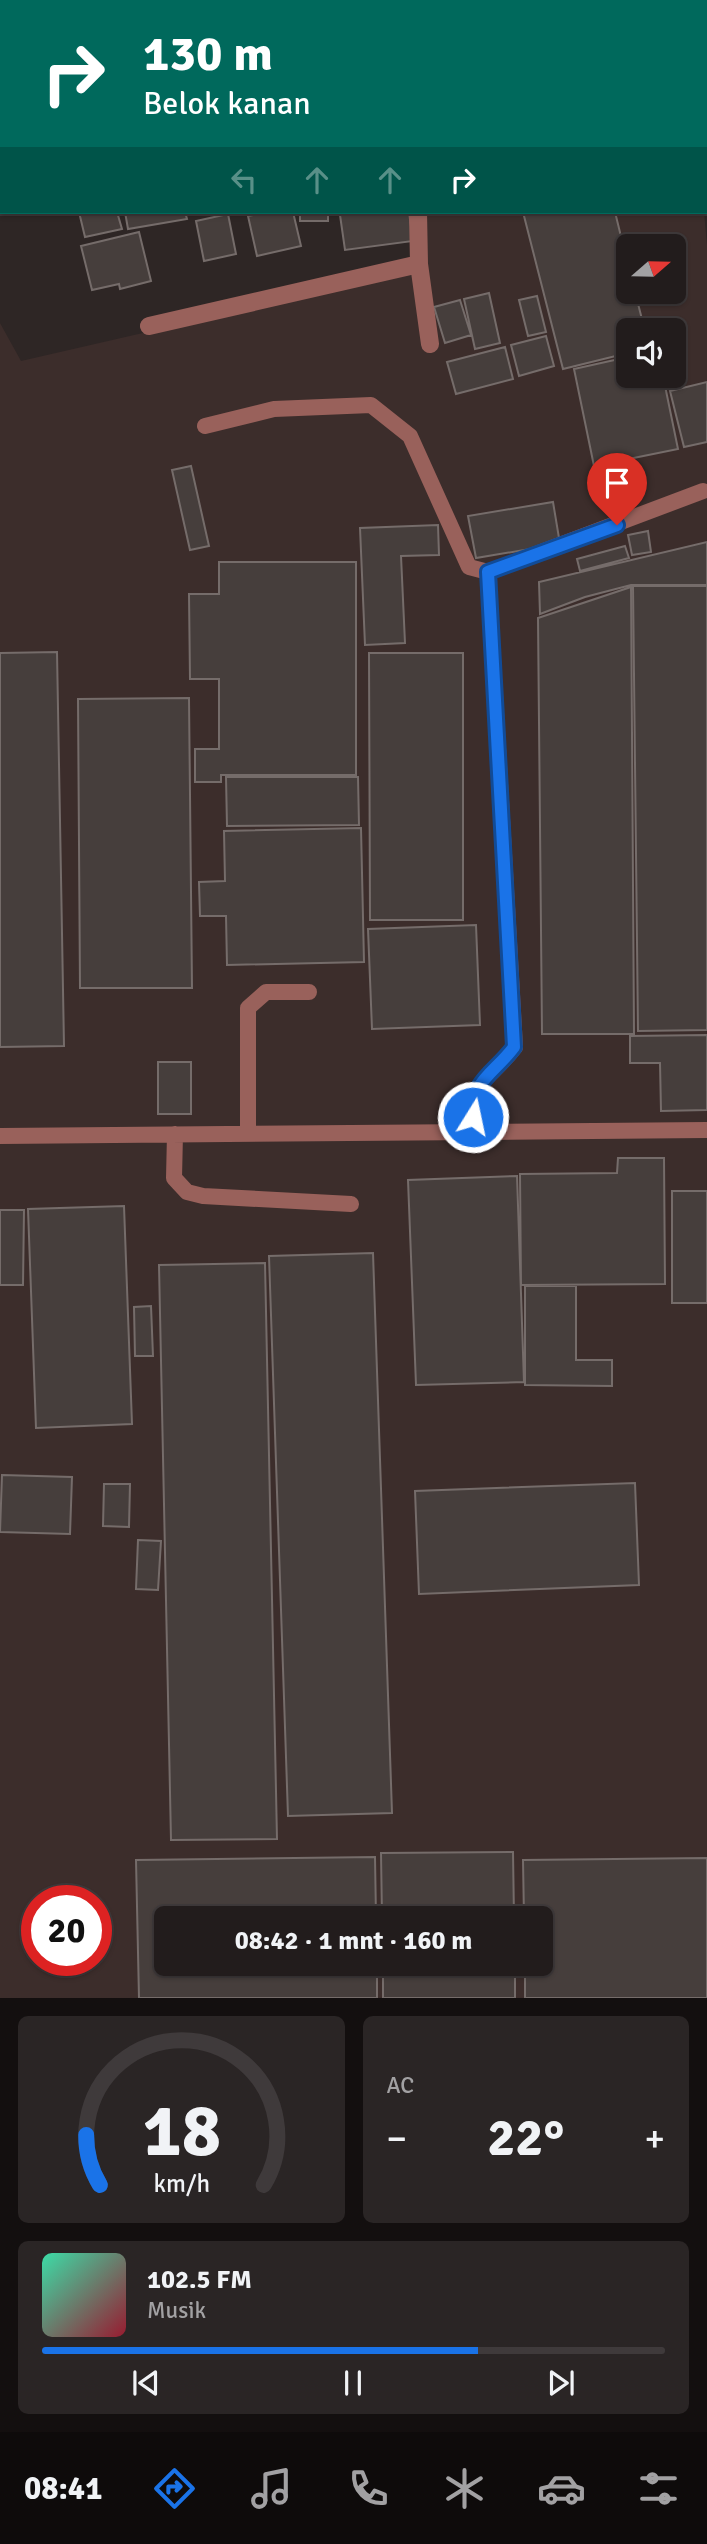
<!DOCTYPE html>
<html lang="id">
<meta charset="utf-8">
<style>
body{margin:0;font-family:Signika,sans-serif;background:#2a2525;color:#f1f3f6;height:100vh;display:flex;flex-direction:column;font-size:26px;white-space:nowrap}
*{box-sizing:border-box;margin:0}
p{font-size:23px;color:#a2a1a3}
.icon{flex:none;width:38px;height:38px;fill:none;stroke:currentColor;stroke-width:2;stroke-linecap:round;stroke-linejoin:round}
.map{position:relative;height:1998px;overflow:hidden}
.drawer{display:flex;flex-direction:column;gap:18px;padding:18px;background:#130f0f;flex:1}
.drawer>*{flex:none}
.top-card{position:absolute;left:0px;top:0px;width:707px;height:214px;box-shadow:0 2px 5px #0004,0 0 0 2px #3f3a3b;background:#00695c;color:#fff;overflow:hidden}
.needle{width:46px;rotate:70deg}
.tools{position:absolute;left:616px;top:234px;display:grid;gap:14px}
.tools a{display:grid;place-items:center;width:70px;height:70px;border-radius:10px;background:#221c1c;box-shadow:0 2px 5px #0004,0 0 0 2px #3f3a3b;font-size:35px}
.speed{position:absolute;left:21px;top:1885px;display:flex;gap:14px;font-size:35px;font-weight:700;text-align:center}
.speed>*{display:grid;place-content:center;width:91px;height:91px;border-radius:50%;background:#221c1c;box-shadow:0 2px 5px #0004,0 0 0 2px #3f3a3b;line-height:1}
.speed .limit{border:10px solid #d22;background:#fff;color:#111}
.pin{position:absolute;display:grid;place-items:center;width:60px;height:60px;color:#fff;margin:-72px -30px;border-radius:50% 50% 50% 0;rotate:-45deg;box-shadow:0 0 7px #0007}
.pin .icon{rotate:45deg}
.me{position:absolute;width:77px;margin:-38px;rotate:10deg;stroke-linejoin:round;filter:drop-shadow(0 0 5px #0008)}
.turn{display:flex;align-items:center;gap:24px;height:147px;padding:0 28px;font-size:32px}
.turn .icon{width:91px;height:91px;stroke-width:2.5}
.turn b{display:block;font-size:49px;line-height:60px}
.lanes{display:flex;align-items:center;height:66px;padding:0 28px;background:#0003;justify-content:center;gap:35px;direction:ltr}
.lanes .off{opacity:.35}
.big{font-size:52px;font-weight:700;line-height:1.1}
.drawer .card{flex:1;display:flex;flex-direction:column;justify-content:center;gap:10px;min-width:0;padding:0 24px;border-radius:10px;background:#2a2525}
.drawer .dial{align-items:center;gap:0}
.dial svg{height:182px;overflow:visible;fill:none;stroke:#3f3a3b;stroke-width:7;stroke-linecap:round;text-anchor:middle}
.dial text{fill:#f1f3f6;stroke:none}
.song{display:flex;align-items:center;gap:21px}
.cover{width:84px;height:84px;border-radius:10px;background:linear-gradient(135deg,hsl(160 70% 55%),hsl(350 70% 35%))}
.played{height:7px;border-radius:4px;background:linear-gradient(90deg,#1a73e8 70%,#3f3a3b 70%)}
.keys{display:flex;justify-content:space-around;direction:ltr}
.heat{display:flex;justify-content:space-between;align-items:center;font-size:38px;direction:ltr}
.drawer .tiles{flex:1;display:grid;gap:18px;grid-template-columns:1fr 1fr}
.card:last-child{grid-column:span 2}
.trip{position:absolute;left:154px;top:1906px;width:399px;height:70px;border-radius:10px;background:#221c1c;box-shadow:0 2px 5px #0004,0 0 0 2px #3f3a3b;font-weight:700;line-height:70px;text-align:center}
.tab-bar{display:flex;height:112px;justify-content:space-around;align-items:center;background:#0e0b0b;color:#a2a1a3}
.tab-bar .icon{width:49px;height:49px}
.tab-bar .active{color:#1a73e8}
.tab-bar b{font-size:32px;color:#f1f3f6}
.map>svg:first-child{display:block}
.built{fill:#3c2d2b;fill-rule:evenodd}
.building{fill:#463e3c;stroke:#756c6a;stroke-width:2}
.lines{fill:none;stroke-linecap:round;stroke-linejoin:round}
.lane{stroke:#99615b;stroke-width:16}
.street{stroke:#99615b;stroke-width:18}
.route-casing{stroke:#114b97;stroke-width:18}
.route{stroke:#1a73e8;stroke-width:12}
</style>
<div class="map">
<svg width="707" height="1998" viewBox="0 0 707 1998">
<rect width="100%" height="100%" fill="#2e2625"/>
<path class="built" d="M391,0H696V2H394Z
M409,212H704L707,245V1998H0V323L21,361L412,271ZM628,247H674V292H628ZM628,331H674V376H628ZM37,1900H96V1960H37ZM166,1918H541V1964H166Z"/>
<path class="building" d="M79,212H117L122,229L85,237Z
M125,212H185L187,219L128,229Z
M268,212H293L301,246L257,256L248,216Z
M300,212H328V221H300Z
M365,212H409L413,241L345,250L340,215Z
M523,212H615L628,265V292H635L645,331H628V353L563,369Z
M228,214L236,254L204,261L196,221Z
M139,232L151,281L120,289L119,284L92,290L81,246Z
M489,293L500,343L475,349L464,299Z
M537,296L546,332L528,336L519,300Z
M460,300L471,335L445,343L434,307Z
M546,336L554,366L519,376L511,345Z
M505,347L513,379L456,394L447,362Z
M628,357V376H663L678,449L594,466L574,369Z
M707,382V442L684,447L670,391Z
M191,466L209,546L190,550L172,470Z
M553,502L560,544L476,558L468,516Z
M438,525L439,555L401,556L405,643L365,645L360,528Z
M648,531L651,552L632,555L628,535Z
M707,542V585H631L585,597L540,614L539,582Z
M625,546L629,558L580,571L577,559Z
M219,562H356V775H221V782H195V749H219V679H190L189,594H219Z
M633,586H707V1030L638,1031Z
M631,587L634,1034H542L538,618Z
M57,652L64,1046L0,1047V653Z
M369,653H463V920H370Z
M189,698L192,988H80L78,699Z
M226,777H358L359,825L227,826Z
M361,828L364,962L227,965L226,916H200L199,882L225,881L224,831Z
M476,925L480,1025L372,1029L368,929Z
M707,1035V1110L661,1111L660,1063H630V1036Z
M158,1062H191V1114H158Z
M618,1158H664L665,1284L521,1285L520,1174L617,1173Z
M517,1176L524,1382L416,1385L408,1180Z
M672,1191H707V1303H672Z
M124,1206L132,1424L36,1428L28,1209Z
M0,1210H24L23,1285H0Z
M373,1253L392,1813L288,1816L269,1256Z
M265,1263L277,1839L171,1840L159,1265Z
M525,1286H576V1360H612V1386L525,1385Z
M151,1306L153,1356H135L134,1307Z
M2,1475L72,1477L70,1534L0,1532Z
M635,1483L639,1585L419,1594L415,1491Z
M104,1484H130L129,1527L103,1526Z
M138,1540L161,1541L158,1590L136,1589Z
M513,1852L514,1918H382L381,1853Z
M375,1857L376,1918H166V1964H377V1998H139L136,1860Z
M707,1858V1998H525V1964H541V1918H524L523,1860Z
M383,1964H515V1998H383Z"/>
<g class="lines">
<path class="lane" d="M692,0V2
M205,426L274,409L371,405L410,436L469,567L488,572
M474,1132C471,1075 484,1087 515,1047L488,572L703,491
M175,1134L174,1178L187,1192L203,1196L351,1204
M248,1134V1008L266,992H309
M0,1136L707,1130"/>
<path class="street" d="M377,0L380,2
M705,4H707
M705,166L707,187
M418,212L419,264L430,344
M149,326L419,264"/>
</g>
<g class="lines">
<defs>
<path id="route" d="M473,1117C471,1080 494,1074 514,1047L488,572L617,525"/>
</defs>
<use href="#route" class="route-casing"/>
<use href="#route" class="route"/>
</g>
</svg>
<div class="tools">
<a><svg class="needle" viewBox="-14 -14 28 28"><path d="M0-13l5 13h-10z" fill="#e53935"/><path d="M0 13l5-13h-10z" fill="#a2a1a3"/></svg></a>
<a><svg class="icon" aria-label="sound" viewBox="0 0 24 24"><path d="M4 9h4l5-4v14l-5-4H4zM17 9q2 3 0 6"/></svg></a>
</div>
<div class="speed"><div class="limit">20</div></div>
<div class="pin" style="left:617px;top:525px;background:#d93025"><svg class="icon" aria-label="arrive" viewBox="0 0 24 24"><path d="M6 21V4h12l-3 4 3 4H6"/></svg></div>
<svg class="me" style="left:473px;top:1117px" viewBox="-20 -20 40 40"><circle r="17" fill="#1a73e8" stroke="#fff" stroke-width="3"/><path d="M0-11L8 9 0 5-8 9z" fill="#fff"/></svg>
<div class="trip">08:42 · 1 mnt · 160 m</div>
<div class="top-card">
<div class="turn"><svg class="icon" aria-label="right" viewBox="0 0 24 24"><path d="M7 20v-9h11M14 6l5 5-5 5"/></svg><div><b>130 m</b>Belok kanan</div></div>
<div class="lanes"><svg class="icon off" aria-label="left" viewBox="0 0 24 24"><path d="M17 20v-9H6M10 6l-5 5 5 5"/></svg><svg class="icon off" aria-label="ahead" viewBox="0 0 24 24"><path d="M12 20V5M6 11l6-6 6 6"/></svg><svg class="icon off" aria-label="ahead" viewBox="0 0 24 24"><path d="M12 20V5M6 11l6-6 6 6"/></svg><svg class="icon" aria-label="right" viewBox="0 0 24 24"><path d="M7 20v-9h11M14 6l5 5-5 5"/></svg></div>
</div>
</div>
<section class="drawer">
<div class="tiles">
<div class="card dial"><svg viewBox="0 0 100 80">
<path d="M14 69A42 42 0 1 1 86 69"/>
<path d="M14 69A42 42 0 0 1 8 47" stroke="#1a73e8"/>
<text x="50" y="56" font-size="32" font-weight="700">18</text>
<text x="50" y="72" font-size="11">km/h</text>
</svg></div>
<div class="card"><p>AC</p>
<div class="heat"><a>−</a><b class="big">22°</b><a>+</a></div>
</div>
<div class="card">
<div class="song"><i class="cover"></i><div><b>102.5 FM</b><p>Musik</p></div></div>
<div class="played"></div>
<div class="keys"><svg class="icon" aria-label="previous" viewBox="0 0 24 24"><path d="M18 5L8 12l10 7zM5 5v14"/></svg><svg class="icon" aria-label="pause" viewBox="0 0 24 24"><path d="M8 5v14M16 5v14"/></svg><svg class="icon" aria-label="next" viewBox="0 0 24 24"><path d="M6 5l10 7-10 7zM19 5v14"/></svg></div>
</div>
</div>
</section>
<nav class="tab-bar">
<b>08:41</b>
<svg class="icon active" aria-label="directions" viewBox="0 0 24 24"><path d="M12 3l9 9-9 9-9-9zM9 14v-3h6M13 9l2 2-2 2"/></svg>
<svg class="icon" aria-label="music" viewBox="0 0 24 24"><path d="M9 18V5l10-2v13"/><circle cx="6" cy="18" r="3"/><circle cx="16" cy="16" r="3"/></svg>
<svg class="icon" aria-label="phone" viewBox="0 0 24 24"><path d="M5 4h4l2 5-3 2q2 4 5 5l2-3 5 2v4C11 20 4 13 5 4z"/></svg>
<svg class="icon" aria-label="climate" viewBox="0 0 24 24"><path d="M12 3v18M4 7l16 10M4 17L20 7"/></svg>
<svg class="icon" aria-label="car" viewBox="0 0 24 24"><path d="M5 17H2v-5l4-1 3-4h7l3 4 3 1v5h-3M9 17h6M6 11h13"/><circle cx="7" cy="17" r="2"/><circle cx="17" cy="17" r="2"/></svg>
<svg class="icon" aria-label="filters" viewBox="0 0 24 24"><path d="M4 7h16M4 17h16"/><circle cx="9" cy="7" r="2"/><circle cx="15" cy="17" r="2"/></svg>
</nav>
